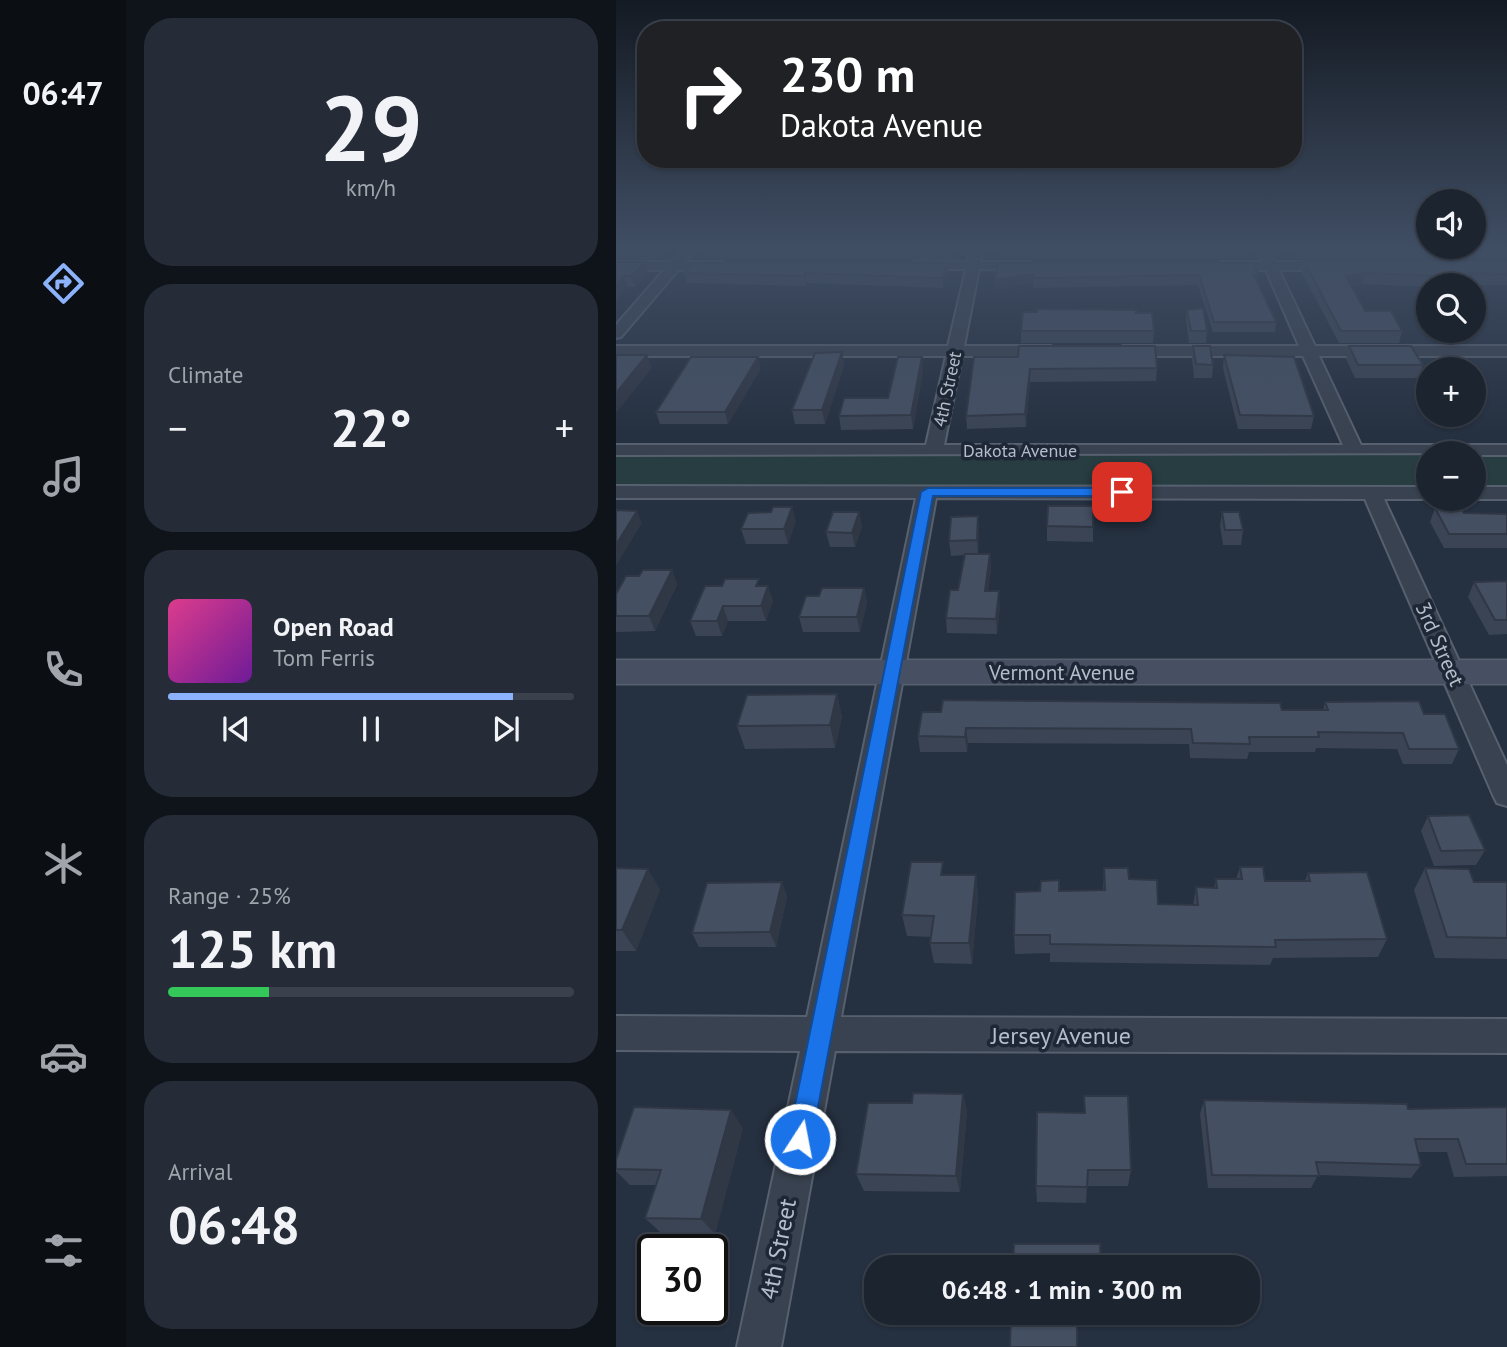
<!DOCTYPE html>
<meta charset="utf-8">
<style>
body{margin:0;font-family:"PT Sans",sans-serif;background:#252c38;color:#f1f3f6;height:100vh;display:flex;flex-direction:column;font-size:26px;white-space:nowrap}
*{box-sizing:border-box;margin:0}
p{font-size:23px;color:#a0a4ab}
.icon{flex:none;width:38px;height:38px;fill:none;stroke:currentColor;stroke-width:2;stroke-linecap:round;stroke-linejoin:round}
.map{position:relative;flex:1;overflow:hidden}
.panel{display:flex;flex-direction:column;gap:18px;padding:18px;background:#0f141a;width:490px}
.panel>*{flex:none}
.hud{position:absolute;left:21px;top:21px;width:665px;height:147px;border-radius:28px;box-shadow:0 2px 5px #0004,0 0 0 2px #3a414c;background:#202124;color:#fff;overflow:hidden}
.controls{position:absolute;left:800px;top:189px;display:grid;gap:14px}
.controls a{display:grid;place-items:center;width:70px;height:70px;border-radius:50%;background:#1c2430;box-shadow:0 2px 5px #0004,0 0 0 2px #3a414c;font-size:35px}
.speed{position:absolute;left:21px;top:1234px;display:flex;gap:14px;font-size:35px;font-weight:700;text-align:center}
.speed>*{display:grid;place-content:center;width:91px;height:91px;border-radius:50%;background:#1c2430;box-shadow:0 2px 5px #0004,0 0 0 2px #3a414c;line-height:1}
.speed .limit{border:4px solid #111;border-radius:10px;background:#fff;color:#111}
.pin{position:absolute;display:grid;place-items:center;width:60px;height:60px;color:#fff;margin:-30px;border-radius:14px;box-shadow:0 4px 10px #0006}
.me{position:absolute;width:77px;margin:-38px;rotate:11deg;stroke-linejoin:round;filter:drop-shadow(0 0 5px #0008)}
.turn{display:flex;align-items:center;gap:24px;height:147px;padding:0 28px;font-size:32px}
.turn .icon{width:91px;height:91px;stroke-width:2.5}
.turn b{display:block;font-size:49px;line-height:60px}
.big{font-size:52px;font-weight:600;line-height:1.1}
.panel .widget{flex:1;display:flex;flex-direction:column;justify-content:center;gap:10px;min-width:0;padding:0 24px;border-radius:28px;background:#252c38}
.panel .dial{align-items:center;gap:0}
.dial b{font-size:91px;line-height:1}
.song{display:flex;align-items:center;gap:21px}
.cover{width:84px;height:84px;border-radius:10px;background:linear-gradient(135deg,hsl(330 70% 55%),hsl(280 70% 35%))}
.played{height:7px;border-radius:4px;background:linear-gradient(90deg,#8bb2fa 85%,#3a414c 85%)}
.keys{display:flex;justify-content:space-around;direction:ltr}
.heat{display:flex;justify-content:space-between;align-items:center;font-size:38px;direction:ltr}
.charge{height:10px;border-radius:5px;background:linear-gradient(90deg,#34c759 25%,#3a414c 0)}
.trip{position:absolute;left:248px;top:1255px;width:396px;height:70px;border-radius:28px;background:#1c2430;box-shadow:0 2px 5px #0004,0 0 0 2px #3a414c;font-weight:600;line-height:70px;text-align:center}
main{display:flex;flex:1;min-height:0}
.menu{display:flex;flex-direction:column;width:126px;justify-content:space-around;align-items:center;background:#0b0e13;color:#a0a4ab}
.menu .icon{width:49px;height:49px}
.menu .current{color:#8bb2fa}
.menu b{font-size:32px;color:#f1f3f6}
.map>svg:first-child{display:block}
.green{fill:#273d41}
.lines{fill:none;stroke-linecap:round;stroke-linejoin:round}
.street-casing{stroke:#57606e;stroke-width:4}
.secondary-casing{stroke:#57606e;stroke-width:3}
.street{fill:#394250;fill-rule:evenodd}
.secondary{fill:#475063;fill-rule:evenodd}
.wall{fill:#3a4454}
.shaded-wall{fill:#303745}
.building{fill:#444f62;stroke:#303745;stroke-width:2}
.route{fill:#1a73e8;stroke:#114b97;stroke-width:2}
.labels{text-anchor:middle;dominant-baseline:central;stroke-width:7;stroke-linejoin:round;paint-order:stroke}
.far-street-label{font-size:18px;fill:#b5bdcb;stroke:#1e2735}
.street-label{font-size:21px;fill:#b5bdcb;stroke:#1e2735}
.near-street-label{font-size:24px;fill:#b5bdcb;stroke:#1e2735}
</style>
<main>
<nav class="menu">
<b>06:47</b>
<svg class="icon current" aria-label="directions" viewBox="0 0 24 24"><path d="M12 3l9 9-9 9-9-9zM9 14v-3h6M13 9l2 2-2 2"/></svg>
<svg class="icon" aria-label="music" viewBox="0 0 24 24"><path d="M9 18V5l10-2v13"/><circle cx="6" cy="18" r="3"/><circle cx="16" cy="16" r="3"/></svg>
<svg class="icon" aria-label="phone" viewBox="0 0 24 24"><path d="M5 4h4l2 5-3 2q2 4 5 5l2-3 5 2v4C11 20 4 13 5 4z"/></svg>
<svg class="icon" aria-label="climate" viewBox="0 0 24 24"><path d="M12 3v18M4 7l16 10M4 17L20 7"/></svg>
<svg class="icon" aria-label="car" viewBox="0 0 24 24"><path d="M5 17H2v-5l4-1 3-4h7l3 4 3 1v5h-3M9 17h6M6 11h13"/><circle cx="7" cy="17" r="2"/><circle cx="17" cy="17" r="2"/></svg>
<svg class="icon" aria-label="filters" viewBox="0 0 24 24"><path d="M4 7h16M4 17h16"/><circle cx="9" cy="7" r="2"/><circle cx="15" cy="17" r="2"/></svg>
</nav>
<section class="panel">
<div class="widget dial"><b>29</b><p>km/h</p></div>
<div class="widget"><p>Climate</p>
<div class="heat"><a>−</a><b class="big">22°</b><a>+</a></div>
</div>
<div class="widget">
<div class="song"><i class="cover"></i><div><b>Open Road</b><p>Tom Ferris</p></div></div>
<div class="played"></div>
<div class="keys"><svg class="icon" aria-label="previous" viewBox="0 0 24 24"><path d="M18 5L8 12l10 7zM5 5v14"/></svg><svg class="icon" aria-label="pause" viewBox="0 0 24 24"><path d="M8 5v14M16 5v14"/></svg><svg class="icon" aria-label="next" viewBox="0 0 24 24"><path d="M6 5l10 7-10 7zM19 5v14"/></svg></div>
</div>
<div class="widget"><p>Range · 25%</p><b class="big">125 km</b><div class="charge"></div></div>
<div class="widget"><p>Arrival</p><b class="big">06:48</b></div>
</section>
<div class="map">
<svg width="891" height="1347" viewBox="0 0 891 1347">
<rect width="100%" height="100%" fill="#253040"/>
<path class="green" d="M0,454L812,455V488H0Z
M858,455H891V488H858Z"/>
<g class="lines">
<defs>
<path id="street" d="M69,247H81L69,262H106L112,266L106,270H62L5,337L0,338V325L48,270H0V262H55Z
M355,247H367L364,262H414L420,266L414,270L363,269L348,346H435L443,351L435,356H346L328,445H727L687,356H507L499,351L507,346H683L650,270H605L599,266L605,262H646L640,247H652L659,262H719L725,266L719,270H663L699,346H891V356H703L745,445H891V455H858V453L0,455V445H310L330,356H0V346H332L350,269H300L294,265L300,261L351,262Z
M0,486L812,487V499H768L891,765V806L881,803L877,795L749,499L320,498L225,1017L891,1019V1053L219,1051L165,1347H121L184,1051L0,1050V1016L191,1017L300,498H0Z
M858,487H891V499H858Z"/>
<path id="secondary" d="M0,660H891V684H0Z"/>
</defs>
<use href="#street" class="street-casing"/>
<use href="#secondary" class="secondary-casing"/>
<use href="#street" class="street"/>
<use href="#secondary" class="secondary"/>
</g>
<path class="wall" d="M0,247H55L44,259L0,260Z
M89,247H340L336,259H90L87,248Z
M668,247H891V259H680L678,254H672Z
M384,249H633L631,259H384Z
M688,261H891V285H812V287L746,284L736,286L749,311L786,331L783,343H723L686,273Z
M0,262L32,273L19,287H12Z
M331,263L332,273L327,288L191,283L190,286L71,283L68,273Z
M382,263L642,275L641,280L660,322L659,332H597L582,285L417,288V283L379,290V280Z
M571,310L591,331L590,343H573L570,322Z
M520,313L538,331L537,343H405V331Z
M577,346L597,365L596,378H578L576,359Z
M733,346L807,365L803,378H739L730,359Z
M226,352L228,365L209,424H179L176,410Z
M608,355L698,416L695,429H622L607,368Z
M358,357L541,368L540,381L414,382L410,427L351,429L350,416Z
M145,368L112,424H44L40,412Z
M307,370L297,429L225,430L223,416L272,398Z
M819,508L848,513L891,514V548H828L814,522Z
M243,512L246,527L239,547H214L210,532Z
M606,512L627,530L625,545H607L604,526Z
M362,516L363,531L362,554H374L375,569L372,591L384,606L381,634L331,633L330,618L342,590L348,555L335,556L333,541Z
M180,521L172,544H130L125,529Z
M431,526L477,527V542L431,541Z
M56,570L61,585L39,631L0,632V594L23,576Z
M891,581V634L873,635L852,597L858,582Z
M145,586L157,601L150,621H112L106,636H80L74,621Z
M248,588L251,603L244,632H187L183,617Z
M221,694L226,717L219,748L129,749L121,726Z
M709,702L808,714L843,749L836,764H787L781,749L700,748L699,752H633L631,759L574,758L573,744L352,743L351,752H304L302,736L306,712L707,710Z
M812,816L869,850L860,865L818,866L805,831Z
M624,867L649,881H689L692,873L771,939L762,957L657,958L654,965L434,962V953L399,954L398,935L443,891L487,890L488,868L513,879L542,904L577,905L580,887L598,888L600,879H620Z
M0,868L32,869L44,890L20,951H0Z
M809,868L858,882H891V959L819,958L798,890Z
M329,875H360L362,897L356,964L318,963L314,943L315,937L291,936L286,915Z
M166,882L171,897L160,947H83L76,933Z
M347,1094L351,1112L344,1192L248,1191L240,1174L296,1103Z
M468,1096L515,1170L512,1186H471L470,1203L421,1202L420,1186L468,1113Z
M588,1100L792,1109L891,1107V1176L838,1177L831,1152H802L805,1165L795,1178L702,1175L695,1188H592L584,1114Z
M127,1128L99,1234L45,1233L29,1218L40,1185H14L0,1171V1160Z"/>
<path class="shaded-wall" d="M43,247H55L44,259L41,249Z
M335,247H340L336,259L335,248Z
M29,262L32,273L19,287L15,276Z
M331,263L332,273L327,288L326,278Z
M189,273L191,283L190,286L188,276Z
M748,273L746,284L728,287L730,276Z
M418,274L417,283L379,290V280Z
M8,276L12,287L0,301V285Z
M226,352L228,365L209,424L206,410Z
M31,355L36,368L0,413V393Z
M142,357L145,368L112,424L109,412Z
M306,357L307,370L297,429L295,415Z
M414,369V382L410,427L409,414Z
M176,507L180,521L172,544L168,529Z
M21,511L26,523L0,566V545Z
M243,512L246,527L239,547L236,533Z
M362,516L363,531L362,555L361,540Z
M374,554L375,569L370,606L369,591Z
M56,570L61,585L39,631L33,616Z
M152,586L157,601L150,621L145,606Z
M248,588L251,603L244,632L241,617Z
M383,591L384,606L381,634L380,619Z
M107,606L112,621L106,636L101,621Z
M221,694L226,717L219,748L214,725Z
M350,728L352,743L351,752L349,737Z
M32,869L44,890L20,951L6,930Z
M360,875L362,897L356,964L353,943Z
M166,882L171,897L160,947L154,932Z
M347,1094L351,1112L344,1192L340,1176Z
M115,1110L127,1128L99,1234L85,1219Z"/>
<path class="building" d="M0,247H43L41,249L0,250Z
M89,247H335V248H87Z
M384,247H632L633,249H384Z
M681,247H891V248H682Z
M688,261H891V274L853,273L856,277L830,276L748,273L730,276L749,311H775L786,331H725Z
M0,262H29L15,276H8L0,285Z
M77,263H331L326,278L189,273L188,276L68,273Z
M382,263H638L642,275H638L660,322H598L583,275L417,278L418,274L379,280Z
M587,308L591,331H575L571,310Z
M421,309L520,310V313H536L538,331H405L407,312H421Z
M403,346H539L541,368L414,369L409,414L350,416L358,357H402Z
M577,346H594L597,365L580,364Z
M733,346H795L807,365H742Z
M226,352L206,410H176L199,353Z
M1,355H31L0,393V356Z
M608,355L678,357L698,416L624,415Z
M75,357H142L109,412H40Z
M282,357H306L295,415L223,416L228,398H272Z
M432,506H477V527L431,526Z
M157,507H176L168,529H125L132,513L155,512Z
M819,508H845L848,513L891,514V534H833Z
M0,510L21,511L0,545Z
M217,512H243L236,533L210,532Z
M606,512H623L627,530H609Z
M362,516L361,540L333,541L335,517Z
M349,554H374L369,591H383L380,619L330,618L334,590H342Z
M27,570H56L33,616H0V594L10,576H23Z
M109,579H143L140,586H152L145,606H107L101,621H74L89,586H106Z
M891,581V620H879L858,582Z
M206,588H248L241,617H183L190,596H203Z
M221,694L214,725L121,726L131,695Z
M327,700L664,703L666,710H712L709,702L803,701L808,714H829L843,749H793L787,733L702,732L703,737H633L634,744L577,743L575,729L350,728L349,737L302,736L306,712H325Z
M853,815L869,850L825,851L812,816Z
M295,862H327L325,875H360L353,943H314L318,916L286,915Z
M624,867H647L649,881H694L692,873L751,872L771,939L659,940L660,947L434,944V935H398L399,892L424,891L425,881L443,880V891L489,890L488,868H512L513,879L541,880L542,904L582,905L580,887L601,888L600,879H626Z
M0,868L32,869L6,930H0Z
M809,868L853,869L858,882H891V938L831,937Z
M166,882L154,932L76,933L91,883Z
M297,1093L347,1094L340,1176L240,1174L252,1103H296Z
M468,1096H512L515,1170H472L471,1187L420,1186L421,1112L469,1113Z
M588,1100L791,1104L792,1109L891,1107V1164H850L842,1139H799L805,1165L700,1162L703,1176L596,1175Z
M18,1107L115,1110L85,1219L29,1218L45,1170L0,1169V1160Z
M398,1244H484L485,1267H397Z
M395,1312H461V1347H394Z"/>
<linearGradient id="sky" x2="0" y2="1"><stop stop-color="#141a23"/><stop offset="0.57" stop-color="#404e64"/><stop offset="1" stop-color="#404e64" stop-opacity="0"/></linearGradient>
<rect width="891" height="435" fill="url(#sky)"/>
<path class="route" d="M312,488H506L512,492L506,496H317L196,1139L193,1148L184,1151L175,1148L172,1139L305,492Z"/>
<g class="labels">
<g class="far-street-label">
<text transform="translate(331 389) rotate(-78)">4th Street</text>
<text x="404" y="450">Dakota Avenue</text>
</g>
<g class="street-label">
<text transform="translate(824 644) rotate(66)">3rd Street</text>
<text x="446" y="672">Vermont Avenue</text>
</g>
<g class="near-street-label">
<text x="445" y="1035">Jersey Avenue</text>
<text transform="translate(162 1249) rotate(-79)">4th Street</text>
</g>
</g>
</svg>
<div class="controls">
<a><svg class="icon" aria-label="sound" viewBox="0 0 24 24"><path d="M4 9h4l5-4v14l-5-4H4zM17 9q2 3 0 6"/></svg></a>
<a><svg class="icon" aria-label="search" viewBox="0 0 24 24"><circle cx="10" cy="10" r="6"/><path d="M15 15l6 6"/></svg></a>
<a>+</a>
<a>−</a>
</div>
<div class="speed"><div class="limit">30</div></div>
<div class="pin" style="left:506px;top:492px;background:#d93025"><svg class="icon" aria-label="arrive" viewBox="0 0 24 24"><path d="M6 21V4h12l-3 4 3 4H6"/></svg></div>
<svg class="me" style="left:184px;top:1139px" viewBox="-20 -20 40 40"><circle r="17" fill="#1a73e8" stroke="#fff" stroke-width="3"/><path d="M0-11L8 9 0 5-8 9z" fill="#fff"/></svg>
<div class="trip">06:48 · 1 min · 300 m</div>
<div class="hud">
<div class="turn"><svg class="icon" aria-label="right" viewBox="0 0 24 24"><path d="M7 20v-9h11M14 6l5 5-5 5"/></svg><div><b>230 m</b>Dakota Avenue</div></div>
</div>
</div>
</main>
